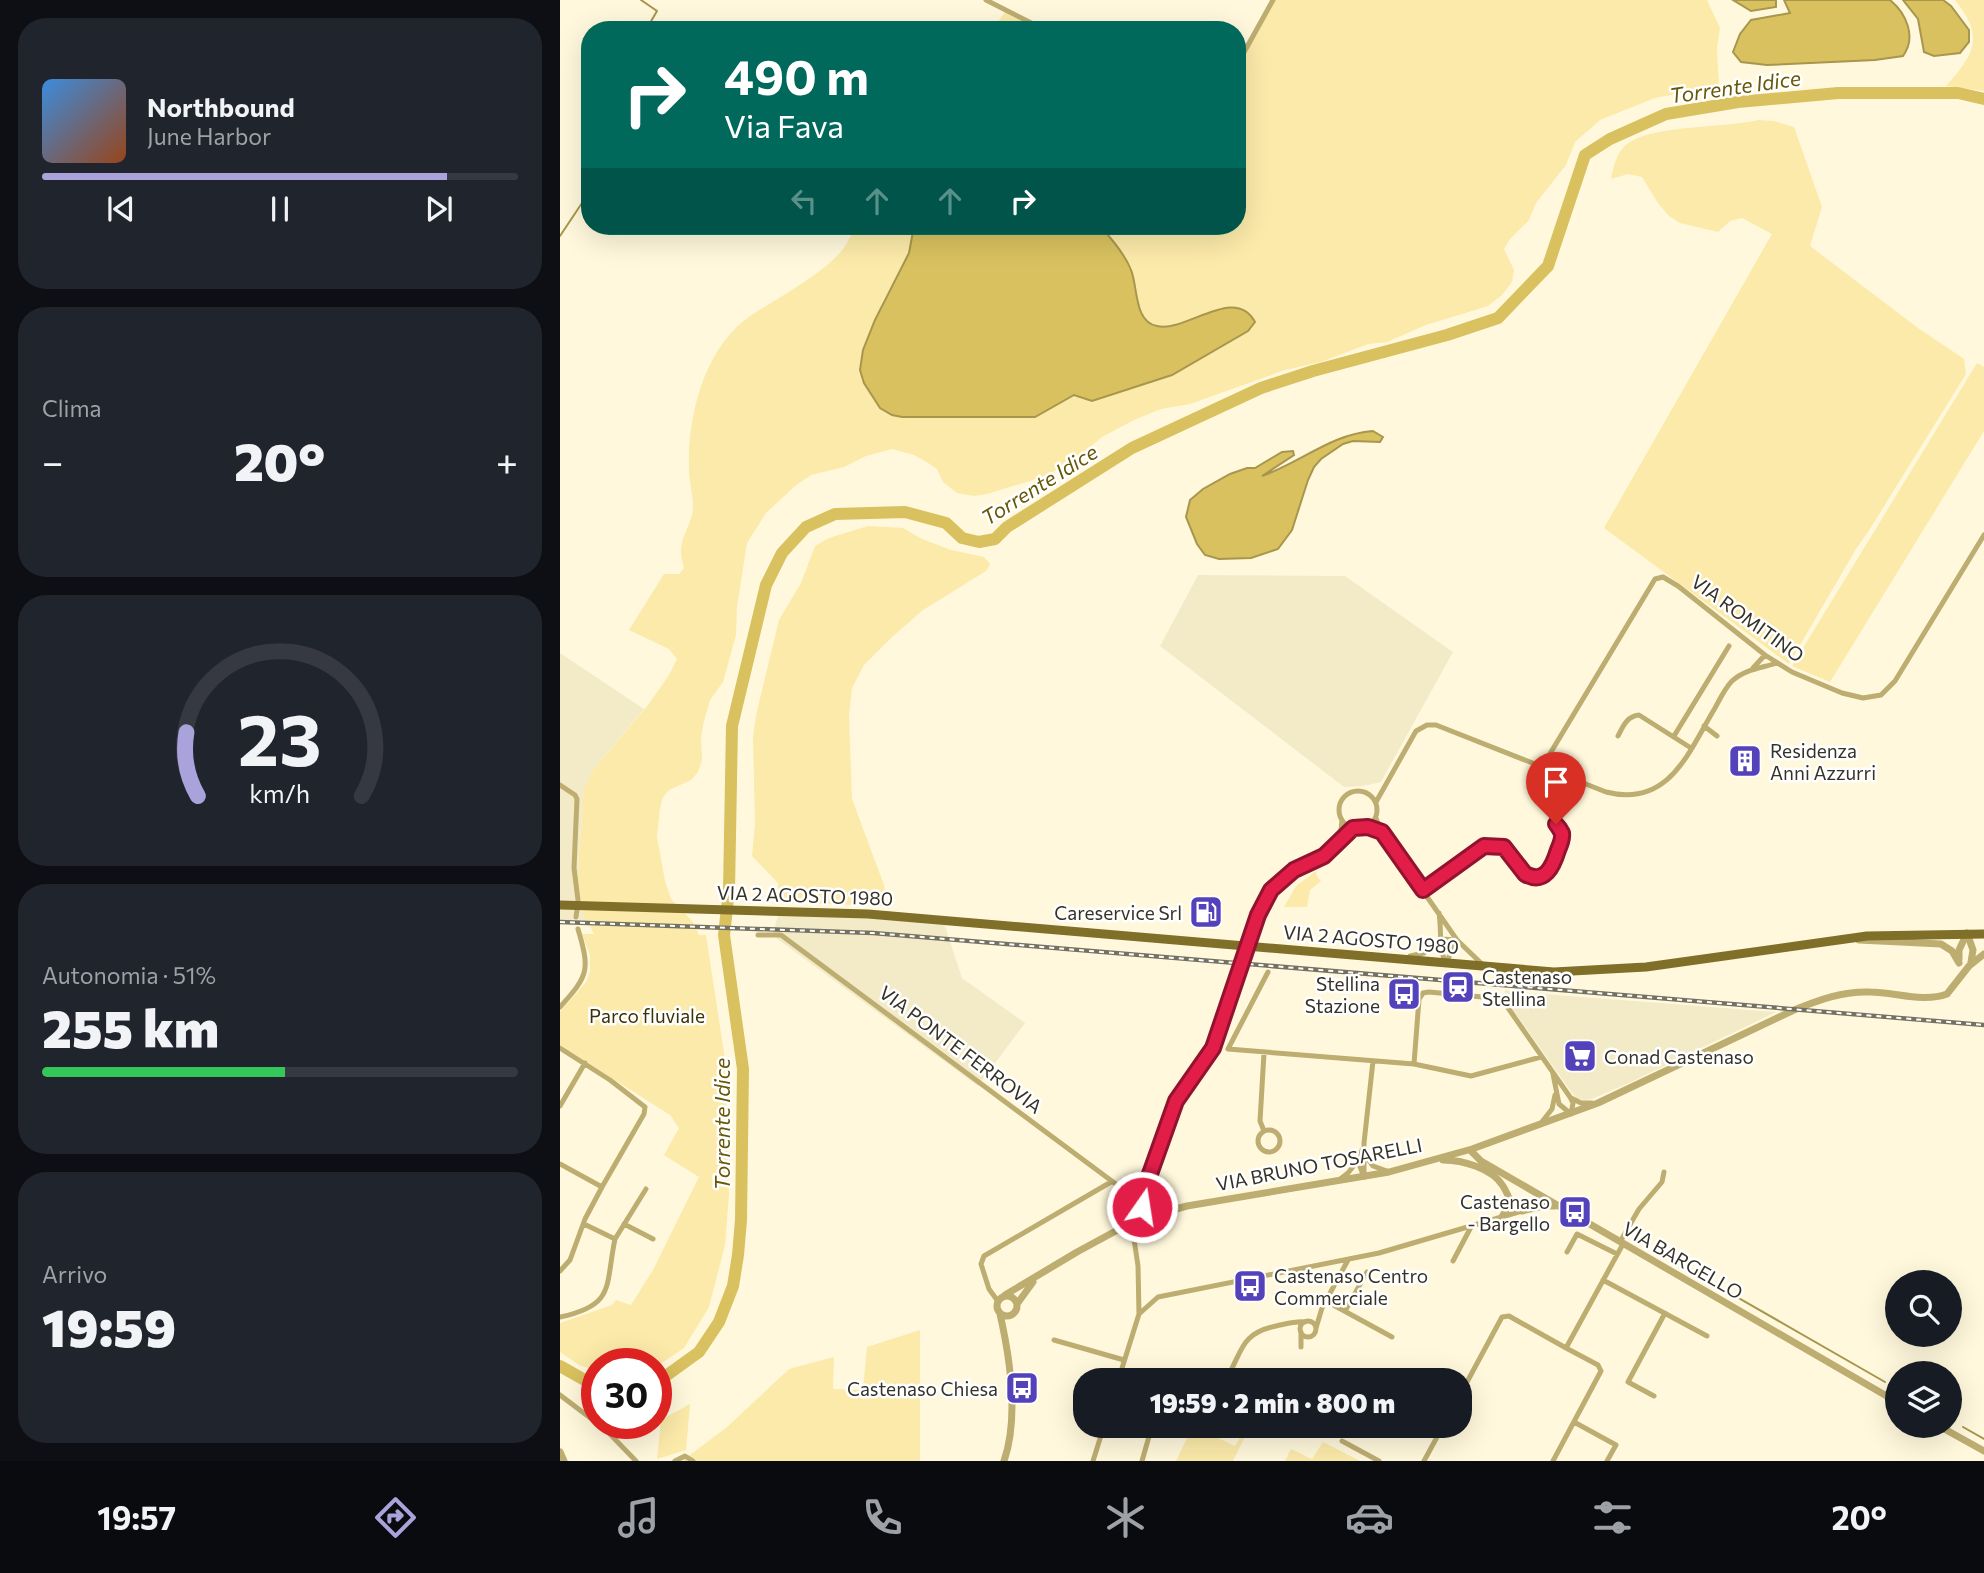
<!DOCTYPE html>
<html lang="it">
<meta charset="utf-8">
<style>
body{margin:0;font-family:Commissioner,sans-serif;background:#20242c;color:#f1f3f6;height:100vh;display:flex;flex-direction:column;font-size:26px;white-space:nowrap}
*{box-sizing:border-box;margin:0}
p{font-size:23px;color:#9ea1a6}
.icon{flex:none;width:38px;height:38px;fill:none;stroke:currentColor;stroke-width:2;stroke-linecap:round;stroke-linejoin:round}
.map{position:relative;flex:1;overflow:hidden}
.side{display:flex;flex-direction:column;gap:18px;padding:18px;background:#0d0f14;width:560px}
.side>*{flex:none}
.banner{position:absolute;left:21px;top:21px;width:665px;height:214px;border-radius:28px;box-shadow:0 7px 28px #0002;background:#00695c;color:#fff;overflow:hidden}
.fabs{position:absolute;left:1325px;top:1270px;display:grid;gap:14px}
.fabs a{display:grid;place-items:center;width:77px;height:77px;border-radius:50%;background:#171b24;box-shadow:0 7px 28px #0002;font-size:35px}
.speed{position:absolute;left:21px;top:1348px;display:flex;gap:14px;font-size:35px;font-weight:700;text-align:center}
.speed>*{display:grid;place-content:center;width:91px;height:91px;border-radius:50%;background:#171b24;box-shadow:0 7px 28px #0002;line-height:1}
.speed .limit{border:10px solid #d22;background:#fff;color:#111}
.pin{position:absolute;display:grid;place-items:center;width:60px;height:60px;color:#fff;margin:-72px -30px;border-radius:50% 50% 50% 0;rotate:-45deg;box-shadow:0 0 7px #0007}
.pin .icon{rotate:45deg}
.me{position:absolute;width:77px;margin:-38px;rotate:13deg;stroke-linejoin:round;filter:drop-shadow(0 0 5px #0008)}
.turn{display:flex;align-items:center;gap:24px;height:147px;padding:0 28px;font-size:32px}
.turn .icon{width:91px;height:91px;stroke-width:2.5}
.turn b{display:block;font-size:49px;line-height:60px}
.lanes{display:flex;align-items:center;height:66px;padding:0 28px;background:#0003;justify-content:center;gap:35px;direction:ltr}
.lanes .off{opacity:.35}
.big{font-size:52px;font-weight:800;line-height:1.1}
.side .tile{flex:1;display:flex;flex-direction:column;justify-content:center;gap:10px;min-width:0;padding:0 24px;border-radius:28px;background:#20242c}
.side .dial{align-items:center;gap:0}
.dial svg{height:182px;overflow:visible;fill:none;stroke:#363941;stroke-width:7;stroke-linecap:round;text-anchor:middle}
.dial text{fill:#f1f3f6;stroke:none}
.song{display:flex;align-items:center;gap:21px}
.cover{width:84px;height:84px;border-radius:10px;background:linear-gradient(135deg,hsl(210 70% 55%),hsl(20 70% 35%))}
.played{height:7px;border-radius:4px;background:linear-gradient(90deg,#aaa3db 85%,#363941 85%)}
.keys{display:flex;justify-content:space-around;direction:ltr}
.heat{display:flex;justify-content:space-between;align-items:center;font-size:38px;direction:ltr}
.charge{height:10px;border-radius:5px;background:linear-gradient(90deg,#34c759 51%,#363941 0)}
.trip{position:absolute;left:513px;top:1368px;width:399px;height:70px;border-radius:28px;background:#171b24;box-shadow:0 7px 28px #0002;font-weight:800;line-height:70px;text-align:center}
.menu{display:flex;height:112px;justify-content:space-around;align-items:center;background:#090b0e;color:#9ea1a6}
.menu .icon{width:49px;height:49px}
.menu .on{color:#aaa3db}
.menu b{font-size:32px;color:#f1f3f6}
main{display:flex;flex:1;min-height:0}
.map>svg:first-child{display:block}
.built{fill:#f3ebc8}
.green{fill:#fbeaa9}
.water{fill:#d9c15f;stroke:#a8964e;stroke-width:2}
.lines{fill:none;stroke-linecap:round;stroke-linejoin:round}
.stream{stroke:#a8964e;stroke-width:2}
.river{stroke:#d9c15f;stroke-width:12}
.minor{stroke:#bdad71;stroke-width:5}
.tertiary{stroke:#bdad71;stroke-width:7}
.primary{stroke:#806f28;stroke-width:9}
.rail-casing{stroke:#757161;stroke-width:4.5}
.rail{stroke:#fff;stroke-width:2;stroke-dasharray:5;stroke-linecap:butt}
.minor-bridge{stroke:#bdad71;stroke-width:5}
.route-casing{stroke:#92132f;stroke-width:18}
.route{stroke:#e11d48;stroke-width:12}
.labels{text-anchor:middle;dominant-baseline:central;stroke-width:5;stroke-linejoin:round;paint-order:stroke}
.street-label{font-size:19px;fill:#353228;stroke:#fff}
.poi-label{font-size:19px;fill:#353228;stroke:#fff;text-anchor:start}
.park-label{font-size:19px;fill:#3c3206;stroke:#fff}
.water-label{font-size:21px;font-style:italic;fill:#675709;stroke:#fff}
</style>
<main>
<section class="side">
<div class="tile">
<div class="song"><i class="cover"></i><div><b>Northbound</b><p>June Harbor</p></div></div>
<div class="played"></div>
<div class="keys"><svg class="icon" aria-label="previous" viewBox="0 0 24 24"><path d="M18 5L8 12l10 7zM5 5v14"/></svg><svg class="icon" aria-label="pause" viewBox="0 0 24 24"><path d="M8 5v14M16 5v14"/></svg><svg class="icon" aria-label="next" viewBox="0 0 24 24"><path d="M6 5l10 7-10 7zM19 5v14"/></svg></div>
</div>
<div class="tile"><p>Clima</p>
<div class="heat"><a>−</a><b class="big">20°</b><a>+</a></div>
</div>
<div class="tile dial"><svg viewBox="0 0 100 80">
<path d="M14 69A42 42 0 1 1 86 69"/>
<path d="M14 69A42 42 0 0 1 9 41" stroke="#aaa3db"/>
<text x="50" y="56" font-size="32" font-weight="700">23</text>
<text x="50" y="72" font-size="11">km/h</text>
</svg></div>
<div class="tile"><p>Autonomia · 51%</p><b class="big">255 km</b><div class="charge"></div></div>
<div class="tile"><p>Arrivo</p><b class="big">19:59</b></div>
</section>
<div class="map">
<svg width="1424" height="1461" viewBox="0 0 1424 1461">
<rect width="100%" height="100%" fill="#fff8dc"/>
<path class="built" d="M638,575L785,576L893,652L821,782L803,786L784,787L600,646Z
M0,653L84,709L33,770L24,787L16,899L30,924L0,923Z
M219,913L382,917L402,978L465,1023L418,1086L212,935Z
M945,990L959,992L1216,1012L1069,1083L1032,1099L1025,1100L1017,1099L1009,1089L961,1021L944,1000Z"/>
<path class="green" d="M713,0H1147L1160,28L1157,48L1159,86L1095,98L1040,120L1015,142L1006,165L976,203L969,220L950,239L944,249L954,270L952,282L942,295L928,306L866,325L827,342L808,344L761,362L725,370L630,404L601,409L574,420L542,437L517,458L486,476L427,494L414,496L397,493L383,482L377,469L365,461L354,455L332,449L306,456L284,467L251,475L235,486L206,513L187,543L177,607L176,635L163,682L150,700L144,721L141,737L142,760L138,772L131,780L109,790L103,797L100,808L97,837L105,881L111,899L132,921L139,935H146L164,1053L169,1194L165,1245L149,1307L124,1348L96,1367V1363H37V1371L19,1365L0,1352V1323L52,1305L56,1300L71,1305L93,1270L139,1177L104,1155L119,1128L110,1115L0,1045V1012L26,982L30,972V955L22,934H34L16,899L24,787L33,770L88,705L109,675L117,659L109,649L69,630L104,574H119L124,568C123,563 121,558 121,553C120,536 133,523 133,507C133,494 129,482 129,470C127,415 145,345 193,314C217,299 267,271 283,249C288,242 292,233 297,226H354L349,253L323,301L303,350L300,370L304,383L320,407L332,415L342,417H475L514,395L612,375L688,332L678,307C663,310 605,329 596,326C592,326 589,323 586,321L551,238L540,226H677V68Z
M1395,0H1424V91L1386,86C1416,53 1424,36 1395,0Z
M446,10L484,30H433Z
M1198,120L1214,121L1234,127L1262,207L1250,246L1358,328L1404,359L1406,374L1308,532L1296,549L1229,664L1044,528L1212,234L1182,218L1170,221L1158,232L1120,223L1109,216L1098,203L1082,177L1068,174L1051,179C1054,165 1057,150 1070,142C1097,125 1164,128 1198,120Z
M1417,363L1424,367V431L1270,682L1232,666Z
M308,526L343,528L362,539L391,550L424,557L430,564L426,571L363,610L331,638L304,665L292,688L289,715L292,799L324,885L326,898L322,906L218,902V883L192,856L195,824L193,737L196,715L219,620L241,583L255,546L269,538Z
M756,871L757,877L761,881L750,890L747,907H724L736,886Z
M360,1330V1461H122L167,1427L229,1369L274,1357L273,1389L303,1390L307,1347Z
M130,1404L126,1450L97,1459L101,1420Z
M633,1426L675,1446L687,1426H690L673,1461H616Z
M763,1442L800,1461H725L731,1449L752,1459Z"/>
<path class="water" d="M1173,0H1216V7L1191,11Z
M1224,0H1330C1346,13 1357,37 1343,56L1315,60L1207,65L1181,62L1173,52L1180,34L1191,20L1230,13Z
M1343,0H1383L1391,6L1409,30V42L1400,53L1374,56L1364,52L1358,19Z
M354,226H540C551,238 565,254 571,270C578,287 574,322 597,326C626,333 675,284 695,322L688,331L612,375L532,401L514,395L475,417H342L332,415L320,408L304,383L300,370L303,350L315,320L349,253Z
M813,431L823,437L820,442L793,441L783,444L761,459L754,467L748,480L732,530L718,549L691,558L659,559L645,555L637,544L626,517L630,500L643,489L670,474L687,468H695L722,452L733,451L734,455L702,476C740,463 771,434 813,431Z"/>
<g class="lines">
<path class="stream" d="M81,0L97,11L86,30
M0,236L30,191
M1135,1273L1325,1382
M1333,1387L1337,1390
M1390,1420L1393,1422
M1403,1427L1424,1439"/>
<path class="river" d="M0,1366L37,1387
M96,1383L139,1352L159,1322L173,1286L178,1255L181,1220L183,1069L164,935L169,890L172,726L206,585L222,553L246,527L275,514L345,512L386,523L402,538L419,542L435,539L447,527L572,448L701,388L753,371L887,335L938,318L988,266L1025,155L1050,139L1106,114L1178,102L1278,93H1398L1424,99"/>
<path class="minor" d="M426,0L485,30
M677,65L713,0
M1193,668L1205,655
M1144,726L1157,736
M1058,736C1063,726 1067,716 1079,715L1131,748
M1114,736L1169,646
M982,767L1095,579L1103,577L1118,586L1205,655L1232,672L1282,693L1303,698L1321,695L1335,681L1424,535
M0,785L15,795L17,799L14,868L18,900
M779 810a19 19 0 1 1 38 0a19 19 0 1 1-38 0Z
M816,802L856,731L867,725H876L1046,792C1109,808 1128,753 1155,708C1160,699 1165,688 1172,681C1185,669 1202,668 1217,663
M816,818L820,829L897,940L923,965
M772,846L781,830L782,820
M863,890L924,846L944,847L965,874C985,885 993,867 998,850C1000,846 1003,839 1002,834C1001,829 997,824 995,819L1011,780
M879,913C882,932 878,946 886,964
M698,915L711,890L721,879L734,870L764,857L793,828
M16,917L17,910
M198,935H221L580,1202
M850,956L864,953L882,939L897,940
M886,963L897,940
M708,972L668,1049L854,1064
M0,1007C29,975 30,970 18,929
M0,1048L50,1080L85,1107L84,1114L42,1187L25,1219L10,1260L0,1271
M704,1053L700,1121L704,1131
M981,1057L911,1076L854,1064L859,999L863,993L869,992L933,998L946,1005L1010,1097L1013,1103L1011,1114L999,1104L993,1074
M1011,1098L1021,1103H1032
M0,1106L25,1063
M981,1123L992,1109L995,1095
M698 1141a11 11 0 1 1 22 0a11 11 0 1 1-22 0Z
M802,1150L799,1164L804,1177
M805,1155L813,1166L827,1171
M0,1164L42,1187
M804,1177V1143L813,1061
M779,1180L788,1173L799,1159
M576,1220L612,1109L653,1048L672,992
M570,1222L575,1208L580,1202
M64,1224L93,1239
M55,1239L86,1189
M574,1239L578,1266L579,1314
M1060,1242L1079,1209L1102,1182L1104,1172
M1007,1252L1017,1234L1057,1254
M893,1261L911,1227
M1043,1280L1147,1336
M437,1300L429,1289L421,1264L424,1256L551,1182
M766,1301L832,1337
M785,1311L807,1272
M0,1317C56,1305 45,1286 55,1239L24,1224
M740 1329a8 8 0 1 1 16 0a8 8 0 1 1-16 0Z
M756,1328L762,1308L788,1260
M741,1332V1347
M494,1340L564,1360
M558,1381L579,1314L598,1297L819,1253L962,1211
M614,1381L622,1377L629,1381
M665,1381C683,1352 679,1334 716,1326C726,1324 735,1321 745,1322
M0,1395L45,1429L76,1461
M900,1395L942,1317L949,1316L1006,1348L1063,1244
M1094,1396L1068,1382L1105,1313
M1014,1422L1056,1445L1047,1461
M782,1441L819,1461
M115,1461L125,1456L133,1461
M533,1461L544,1426
M582,1461L592,1426
M864,1461L883,1426
M993,1461L1041,1371L1038,1365L1006,1348"/>
<path class="tertiary" d="M1407,933L1413,950L1411,962
M1299,940L1381,944L1392,951L1399,963
M1399,959V950L1407,933
M910,1150L921,1161L1337,1402
M883,1160C902,1160 932,1168 943,1186C950,1197 949,1205 962,1211L983,1206H995
M942,1217L946,1210L948,1200
M445,1295L517,1252L576,1220L627,1206L829,1172L912,1149L1038,1103L1234,1010C1259,1000 1282,991 1310,992C1335,992 1363,1003 1387,994L1409,966L1424,954
M437 1306a10 10 0 1 1 20 0a10 10 0 1 1-20 0Z
M457,1304L473,1282
M440,1314C450,1358 459,1418 444,1461
M1379,1426L1424,1451
M0,1452L4,1461"/>
<path class="primary" d="M0,905L308,914L994,972L1086,967L1307,936L1424,934"/>
<defs>
<path id="rail" d="M0,922L313,933L1424,1025"/>
</defs>
<use href="#rail" class="rail-casing"/>
<use href="#rail" class="rail"/>
<path class="minor-bridge" d="M672,992L698,915"/>
</g>
<g class="lines">
<defs>
<path id="route" d="M582,1207L580,1202L616,1101L653,1048L698,915L711,890L734,870L764,856L793,828L808,827L822,832L863,890L924,846L944,847L965,874C985,885 993,866 998,850C1000,845 1003,839 1002,833C1002,833 997,824 996,824"/>
</defs>
<use href="#route" class="route-casing"/>
<use href="#route" class="route"/>
</g>
<defs>
<symbol id="building-square" viewBox="-11 -11 22 22"><rect x="-9" y="-9" width="18" height="18" rx="4" fill="#5442ba" stroke="#fff"/><path d="M-4-6H4V6H1V3H-1V6H-4ZM-2.5-4.3h1.7v1.8h-1.7ZM.8-4.3h1.7v1.8H.8ZM-2.5-1h1.7V.8h-1.7ZM.8-1h1.7V.8H.8Z" fill="#fff"/></symbol>
<symbol id="fuel-square" viewBox="-11 -11 22 22"><rect x="-9" y="-9" width="18" height="18" rx="4" fill="#5442ba" stroke="#fff"/><path d="M-5.5-6h7V0h2V4h1.3V-2.5L3-4.5l.8-.8L6-3V5H2.5V1h-1V6h-7ZM-4.2-4.7v3.2H.2V-4.7Z" fill="#fff"/></symbol>
<symbol id="station-square" viewBox="-11 -11 22 22"><rect x="-9" y="-9" width="18" height="18" rx="4" fill="#5442ba" stroke="#fff"/><path d="M-3-6H3Q5-6 5-4V2Q5 4 3 4L4.5 6H3L1.5 4h-3L-3 6H-4.5L-3 4Q-5 4-5 2V-4Q-5-6-3-6ZM-3.5-4v3h7v-3ZM-3.5 1v1.5H-2V1ZM2 1v1.5H3.5V1Z" fill="#fff"/></symbol>
<symbol id="bus-square" viewBox="-11 -11 22 22"><rect x="-9" y="-9" width="18" height="18" rx="4" fill="#5442ba" stroke="#fff"/><path d="M-5-6H5V4H4V6H2V4H-2V6H-4V4H-5ZM-3.5-4V0h7V-4ZM-3.5 1.2v1.5H-2V1.2ZM2 1.2v1.5H3.5V1.2Z" fill="#fff"/></symbol>
<symbol id="supermarket-square" viewBox="-11 -11 22 22"><rect x="-9" y="-9" width="18" height="18" rx="4" fill="#5442ba" stroke="#fff"/><path d="M-6-5.5h2.5l.6 2H6L4.5 2H-2.5L-4.4-4H-6ZM-1.5 3.2a1.3 1.3 0 1 0 .1 0ZM3 3.2a1.3 1.3 0 1 0 .1 0Z" fill="#fff"/></symbol>
</defs>
<g fill-rule="evenodd">
<use href="#building-square" x="1166" y="742" width="38" height="38"/>
<use href="#fuel-square" x="627" y="893" width="38" height="38"/>
<use href="#station-square" x="879" y="968" width="38" height="38"/>
<use href="#bus-square" x="825" y="975" width="38" height="38"/>
<use href="#supermarket-square" x="1001" y="1037" width="38" height="38"/>
<use href="#bus-square" x="996" y="1193" width="38" height="38"/>
<use href="#bus-square" x="671" y="1267" width="38" height="38"/>
<use href="#bus-square" x="443" y="1369" width="38" height="38"/>
</g>
<g class="labels">
<g class="street-label">
<text transform="translate(1188 618) rotate(36)">VIA ROMITINO</text>
<text transform="translate(245 895) rotate(2)">VIA 2 AGOSTO 1980</text>
<text transform="translate(811 939) rotate(5)">VIA 2 AGOSTO 1980</text>
<text transform="translate(401 1049) rotate(37)">VIA PONTE FERROVIA</text>
<text transform="translate(759 1164) rotate(-11)">VIA BRUNO TOSARELLI</text>
<text transform="translate(1123 1260) rotate(30)">VIA BARGELLO</text>
</g>
<g class="poi-label">
<text x="1210" y="750">Residenza<tspan x="1210" dy="22">Anni Azzurri</tspan></text>
<text x="622" y="912" text-anchor="end">Careservice Srl</text>
<text x="922" y="976">Castenaso<tspan x="922" dy="22">Stellina</tspan></text>
<text x="820" y="983" text-anchor="end">Stellina<tspan x="820" dy="22">Stazione</tspan></text>
<text x="1044" y="1056">Conad Castenaso</text>
<text x="990" y="1201" text-anchor="end">Castenaso<tspan x="990" dy="22">- Bargello</tspan></text>
<text x="714" y="1275">Castenaso Centro<tspan x="714" dy="22">Commerciale</tspan></text>
<text x="438" y="1388" text-anchor="end">Castenaso Chiesa</text>
</g>
<g class="park-label">
<text x="87" y="1015">Parco fluviale</text>
</g>
<g class="water-label">
<text transform="translate(1175 86) rotate(-8)">Torrente Idice</text>
<text transform="translate(479 484) rotate(-32)">Torrente Idice</text>
<text transform="translate(161 1124) rotate(-90)">Torrente Idice</text>
</g>
</g>
</svg>
<div class="fabs">
<a><svg class="icon" aria-label="search" viewBox="0 0 24 24"><circle cx="10" cy="10" r="6"/><path d="M15 15l6 6"/></svg></a>
<a><svg class="icon" aria-label="layers" viewBox="0 0 24 24"><path d="M12 4l9 5-9 5-9-5zM3 14l9 5 9-5"/></svg></a>
</div>
<div class="speed"><div class="limit">30</div></div>
<div class="pin" style="left:996px;top:824px;background:#d93025"><svg class="icon" aria-label="arrive" viewBox="0 0 24 24"><path d="M6 21V4h12l-3 4 3 4H6"/></svg></div>
<svg class="me" style="left:582px;top:1207px" viewBox="-20 -20 40 40"><circle r="17" fill="#e11d48" stroke="#fff" stroke-width="3"/><path d="M0-11L8 9 0 5-8 9z" fill="#fff"/></svg>
<div class="trip">19:59 · 2 min · 800 m</div>
<div class="banner">
<div class="turn"><svg class="icon" aria-label="right" viewBox="0 0 24 24"><path d="M7 20v-9h11M14 6l5 5-5 5"/></svg><div><b>490 m</b>Via Fava</div></div>
<div class="lanes"><svg class="icon off" aria-label="left" viewBox="0 0 24 24"><path d="M17 20v-9H6M10 6l-5 5 5 5"/></svg><svg class="icon off" aria-label="ahead" viewBox="0 0 24 24"><path d="M12 20V5M6 11l6-6 6 6"/></svg><svg class="icon off" aria-label="ahead" viewBox="0 0 24 24"><path d="M12 20V5M6 11l6-6 6 6"/></svg><svg class="icon" aria-label="right" viewBox="0 0 24 24"><path d="M7 20v-9h11M14 6l5 5-5 5"/></svg></div>
</div>
</div>
</main>
<nav class="menu">
<b>19:57</b>
<svg class="icon on" aria-label="directions" viewBox="0 0 24 24"><path d="M12 3l9 9-9 9-9-9zM9 14v-3h6M13 9l2 2-2 2"/></svg>
<svg class="icon" aria-label="music" viewBox="0 0 24 24"><path d="M9 18V5l10-2v13"/><circle cx="6" cy="18" r="3"/><circle cx="16" cy="16" r="3"/></svg>
<svg class="icon" aria-label="phone" viewBox="0 0 24 24"><path d="M5 4h4l2 5-3 2q2 4 5 5l2-3 5 2v4C11 20 4 13 5 4z"/></svg>
<svg class="icon" aria-label="climate" viewBox="0 0 24 24"><path d="M12 3v18M4 7l16 10M4 17L20 7"/></svg>
<svg class="icon" aria-label="car" viewBox="0 0 24 24"><path d="M5 17H2v-5l4-1 3-4h7l3 4 3 1v5h-3M9 17h6M6 11h13"/><circle cx="7" cy="17" r="2"/><circle cx="17" cy="17" r="2"/></svg>
<svg class="icon" aria-label="filters" viewBox="0 0 24 24"><path d="M4 7h16M4 17h16"/><circle cx="9" cy="7" r="2"/><circle cx="15" cy="17" r="2"/></svg>
<b>20°</b>
</nav>
